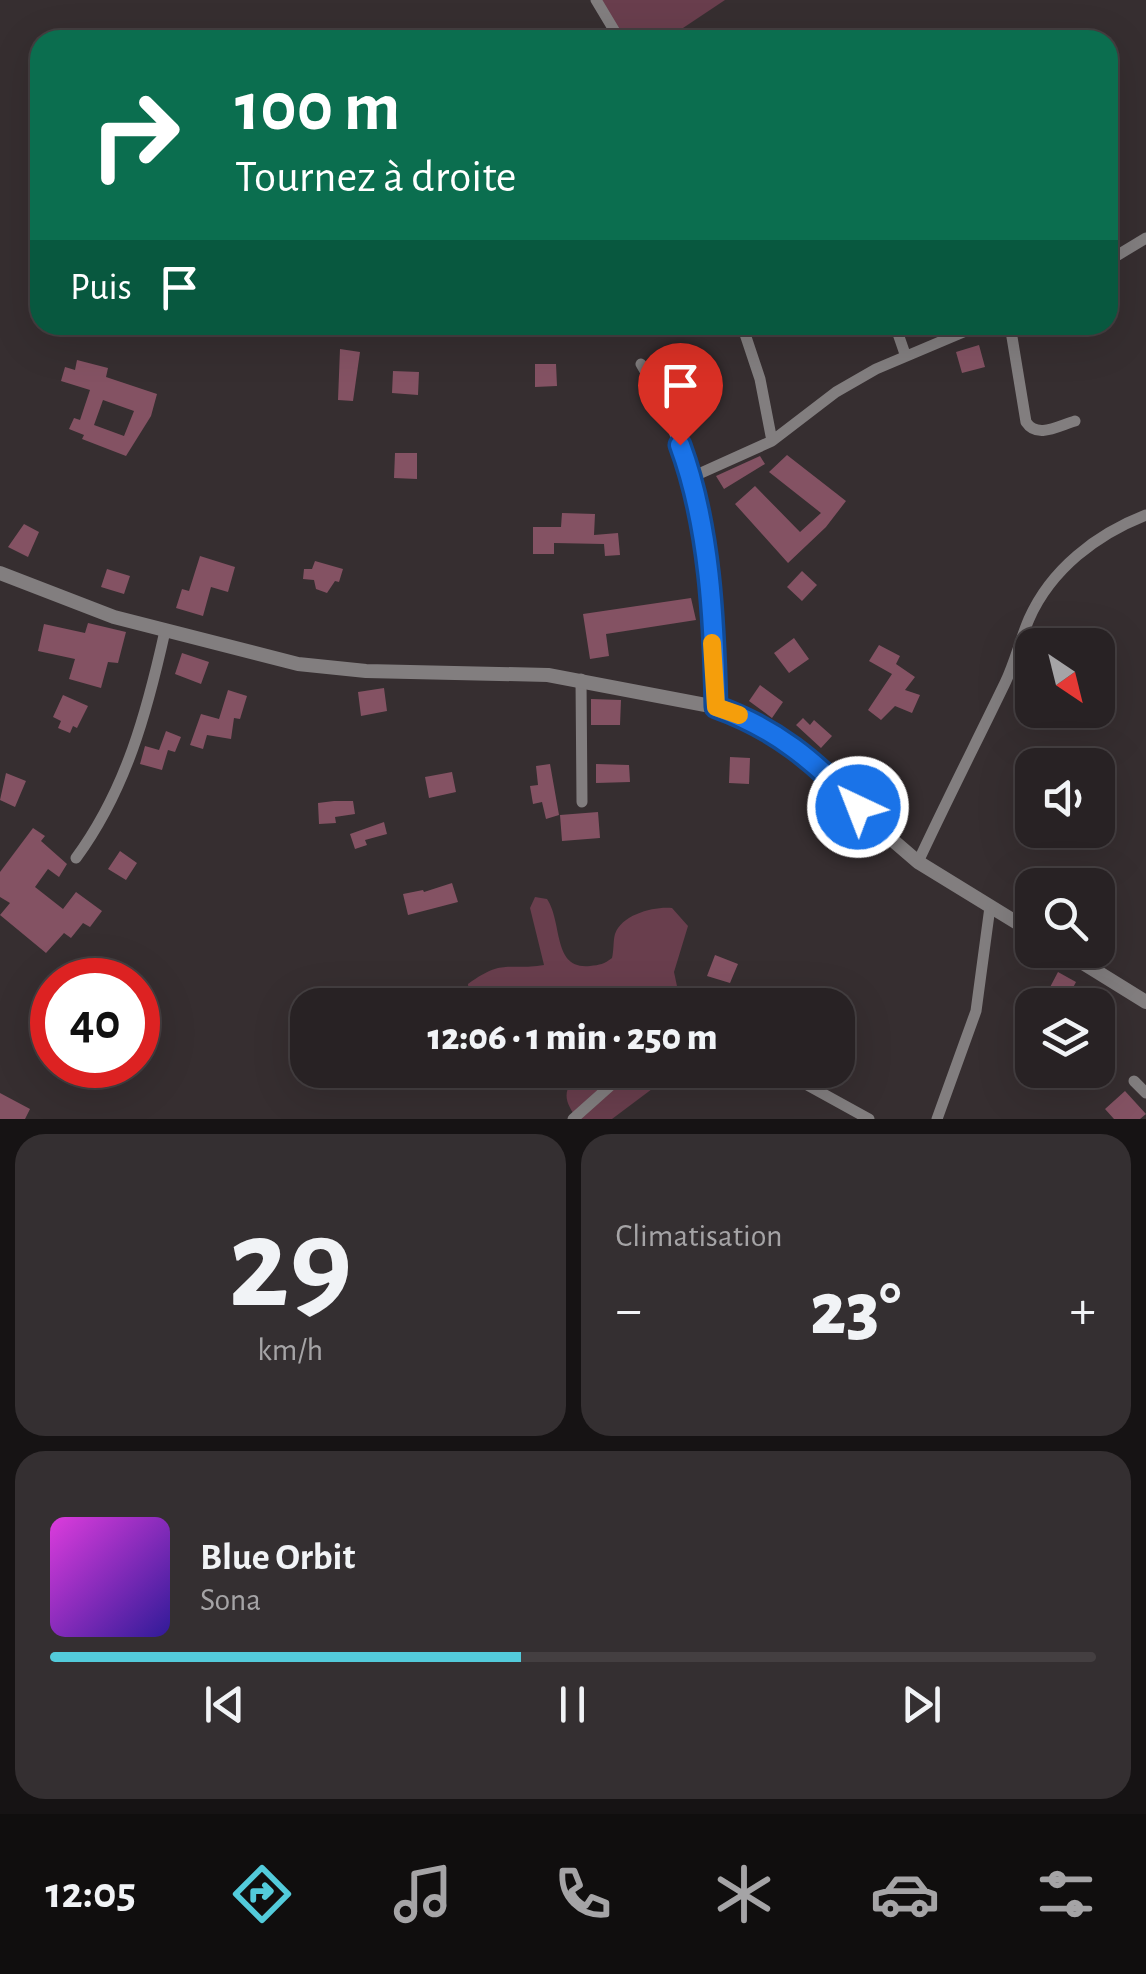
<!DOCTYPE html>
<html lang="fr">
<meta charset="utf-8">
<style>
body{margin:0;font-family:"Alegreya Sans",sans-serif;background:#342f31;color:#f1f3f6;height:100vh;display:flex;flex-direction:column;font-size:38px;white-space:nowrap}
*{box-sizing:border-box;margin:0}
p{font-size:32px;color:#a5a4a6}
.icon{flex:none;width:55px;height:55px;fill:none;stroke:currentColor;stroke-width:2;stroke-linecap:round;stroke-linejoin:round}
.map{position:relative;height:1119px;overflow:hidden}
.drawer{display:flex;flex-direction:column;gap:15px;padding:15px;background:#161314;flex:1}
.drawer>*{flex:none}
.banner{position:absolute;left:30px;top:30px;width:1088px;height:305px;border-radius:30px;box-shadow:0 10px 40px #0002,0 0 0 2px #443f41;background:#0b6e4f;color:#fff;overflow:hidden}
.needle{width:65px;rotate:145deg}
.tools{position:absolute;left:1015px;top:628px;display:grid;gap:20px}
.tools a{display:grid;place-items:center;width:100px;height:100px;border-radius:20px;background:#282224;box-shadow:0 10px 40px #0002,0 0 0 2px #443f41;font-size:50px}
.speed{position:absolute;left:30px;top:958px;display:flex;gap:20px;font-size:50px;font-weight:700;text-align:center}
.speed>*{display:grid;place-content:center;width:130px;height:130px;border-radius:50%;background:#282224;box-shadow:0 10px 40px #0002,0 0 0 2px #443f41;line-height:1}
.speed .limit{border:15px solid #d22;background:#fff;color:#111}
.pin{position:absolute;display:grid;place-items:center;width:85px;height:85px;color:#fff;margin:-102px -42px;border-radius:50% 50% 50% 0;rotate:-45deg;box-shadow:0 0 10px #0007}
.pin .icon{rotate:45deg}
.me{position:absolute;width:110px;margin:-55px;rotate:317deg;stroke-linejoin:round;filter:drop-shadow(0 0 8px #0008)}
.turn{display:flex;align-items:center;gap:35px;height:210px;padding:0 40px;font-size:45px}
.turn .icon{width:130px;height:130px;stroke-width:2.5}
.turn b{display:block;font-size:70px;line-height:85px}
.then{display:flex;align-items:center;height:95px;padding:0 40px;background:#0003;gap:20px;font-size:38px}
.big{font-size:75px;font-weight:800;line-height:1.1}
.drawer .card{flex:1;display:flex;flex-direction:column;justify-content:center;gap:15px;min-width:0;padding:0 35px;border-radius:30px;background:#342f31}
.drawer .dial{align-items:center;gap:0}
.dial b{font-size:130px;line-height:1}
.song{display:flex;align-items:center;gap:30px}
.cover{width:120px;height:120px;border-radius:15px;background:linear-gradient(135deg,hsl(300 70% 55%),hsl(250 70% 35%))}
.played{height:10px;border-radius:5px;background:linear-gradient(90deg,#53cbdb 45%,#443f41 45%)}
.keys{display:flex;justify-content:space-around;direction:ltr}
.heat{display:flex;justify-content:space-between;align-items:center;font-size:55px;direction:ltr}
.drawer .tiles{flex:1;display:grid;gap:15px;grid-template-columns:1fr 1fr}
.card:last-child{grid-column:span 2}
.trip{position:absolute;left:290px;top:988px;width:565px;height:100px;border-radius:30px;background:#282224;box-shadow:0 10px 40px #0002,0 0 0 2px #443f41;font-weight:800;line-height:100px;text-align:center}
.menu{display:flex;height:160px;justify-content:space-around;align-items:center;background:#100e0e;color:#a5a4a6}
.menu .icon{width:70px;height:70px}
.menu .selected{color:#53cbdb}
.menu b{font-size:45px;color:#f1f3f6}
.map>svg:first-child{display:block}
.green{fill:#693e4d}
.building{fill:#845263;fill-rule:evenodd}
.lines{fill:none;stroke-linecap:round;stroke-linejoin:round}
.minor{stroke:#827e7f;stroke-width:11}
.tertiary{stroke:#827e7f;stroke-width:14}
.route-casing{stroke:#114b97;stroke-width:25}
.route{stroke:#1a73e8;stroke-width:18}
.slow{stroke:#f59e0b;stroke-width:18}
</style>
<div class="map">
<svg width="1146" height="1119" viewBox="0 0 1146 1119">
<rect width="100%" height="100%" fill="#362e30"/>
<path class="green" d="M596,0H725L665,40H627Z
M535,897L547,899C563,923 552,970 590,966C600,965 604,964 612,958C614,950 613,941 615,934C622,914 655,906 672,908L688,926L674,972L681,1005H530L513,999L469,995L468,984C504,958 507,971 544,965L530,908Z
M632,1070H669L656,1086L612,1119H577C568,1105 562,1097 571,1082L583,1079L604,1092L625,1084Z"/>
<path class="building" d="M979,345L985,367L962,373L956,352Z
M340,349L360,352L353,401L338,400Z
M77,360L108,368L106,377L157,394L151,416L126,456L82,439L84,435L69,429L74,418L80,420L90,390L61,381L65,367L75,370ZM103,400L134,411L124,436L94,425Z
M535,364H556L557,386L535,387Z
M393,371L419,372L418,395L392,393Z
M395,453H417V479L394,478Z
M787,455L846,501L826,527L788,563L735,504L755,486L800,532L821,513L769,472Z
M760,456L765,464L724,489L716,476Z
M562,513L595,514L594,535L618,533L620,555L605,556L604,544L554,543V554H533V527H561Z
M24,524L39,532L28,557L8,547Z
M200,556L235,567L228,592L211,587L203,616L176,608L182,589L189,591Z
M315,561L343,569L339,582L335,581L327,593L316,589L314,580L303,579L304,569H312Z
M107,569L130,576L124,594L101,587Z
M802,571L817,585L802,601L787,587Z
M691,598L696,620L606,634L609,656L590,659L583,614Z
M88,623L126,632L118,663L108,662L101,688L69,679L75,659L38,651L44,624L85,633Z
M794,638L809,659L789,673L774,653Z
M879,645L900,656L896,664L915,677L905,690L920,695L912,713L895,706L881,720L868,710L892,674L869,661Z
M182,653L209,662L201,684L175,674Z
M760,685L783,702L772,718L749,701Z
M384,688L387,711L361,716L358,692Z
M228,690L247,696L240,719L234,718L231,739L207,735L203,749L190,745L201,714L219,719Z
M63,695L88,706L77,728L73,726L70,733L58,728L61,721L53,717Z
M591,699L621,700L620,725H591Z
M803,718L810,725L814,720L832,736L821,748L796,725Z
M166,731L181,737L175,752L168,750L162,770L140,764L145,746L159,750Z
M730,757L750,758L749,784L729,783Z
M550,764L559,815L546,819L542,802L533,804L530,786L538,785L536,766Z
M596,764L629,765L630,782L596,783Z
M452,772L456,792L429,798L425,777Z
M6,773L26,781L15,807L0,800Z
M334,801H353L355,814L335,817L336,823L319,824L318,803Z
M836,801L867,832L855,842L830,806Z
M598,812L600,838L562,841L560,815Z
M384,822L387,834L365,840L367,845L355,849L350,834Z
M33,828L45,836L41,841L67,864L59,877L48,869L35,887L63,909L76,892L102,911L90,927L83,923L71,938L64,933L46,953L0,915L10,903L0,897V872Z
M120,851L137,863L126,880L108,869Z
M452,883L458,902L408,915L403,894L423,890L424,892Z
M715,955L738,964L730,983L707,976Z
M1058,972L1076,982L1066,1001L1048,991Z
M1125,1091L1146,1114L1140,1119H1114L1105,1109Z
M0,1093L30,1109L25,1119H0Z"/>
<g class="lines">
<path class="minor" d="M596,0L620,40
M1108,261L1146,238
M742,325L760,379L772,441
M895,325L905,354
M1010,325L1026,422C1037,439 1058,426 1075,421
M641,364C705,471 714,585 716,707
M692,477L772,441L836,392L876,369L980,325
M581,679L582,802
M76,858C126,790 147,712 165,631
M918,862C946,802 976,743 1005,683C1015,662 1020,640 1029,619C1051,569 1097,534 1146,515
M780,1070L869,1119
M1134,1081L1146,1093
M573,1119L628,1070
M937,1119L976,1011L990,907"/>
<path class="tertiary" d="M0,573L114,617L298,664L366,671L548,675L716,707L749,718L807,756L875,825L918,862L1032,932
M1062,950L1146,1002"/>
</g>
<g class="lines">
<defs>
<path id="route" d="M680,445C710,526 714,621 716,707C775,728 815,761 858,807"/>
</defs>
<use href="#route" class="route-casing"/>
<use href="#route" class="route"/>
<path class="slow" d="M712,643L716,707L739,715"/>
</g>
</svg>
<div class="tools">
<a><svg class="needle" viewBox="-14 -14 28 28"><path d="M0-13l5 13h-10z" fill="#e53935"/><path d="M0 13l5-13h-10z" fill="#a5a4a6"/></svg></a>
<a><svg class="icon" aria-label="sound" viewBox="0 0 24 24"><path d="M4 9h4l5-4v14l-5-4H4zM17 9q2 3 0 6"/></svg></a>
<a><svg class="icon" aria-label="search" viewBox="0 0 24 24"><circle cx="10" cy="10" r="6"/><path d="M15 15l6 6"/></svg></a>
<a><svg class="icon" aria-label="layers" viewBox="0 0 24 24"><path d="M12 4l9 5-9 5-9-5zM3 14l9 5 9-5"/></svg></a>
</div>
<div class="speed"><div class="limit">40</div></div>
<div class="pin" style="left:680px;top:445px;background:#d93025"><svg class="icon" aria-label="arrive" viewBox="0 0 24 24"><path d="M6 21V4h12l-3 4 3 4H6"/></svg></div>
<svg class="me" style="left:858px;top:807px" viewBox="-20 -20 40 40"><circle r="17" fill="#1a73e8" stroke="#fff" stroke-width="3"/><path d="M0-11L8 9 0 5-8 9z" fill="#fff"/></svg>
<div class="trip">12:06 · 1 min · 250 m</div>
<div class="banner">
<div class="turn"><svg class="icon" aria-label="right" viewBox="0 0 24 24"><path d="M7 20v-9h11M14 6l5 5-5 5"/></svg><div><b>100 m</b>Tournez à droite</div></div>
<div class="then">Puis<svg class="icon" aria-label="arrive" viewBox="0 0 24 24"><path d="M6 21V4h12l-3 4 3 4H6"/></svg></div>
</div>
</div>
<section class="drawer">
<div class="tiles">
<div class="card dial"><b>29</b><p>km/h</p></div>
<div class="card"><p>Climatisation</p>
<div class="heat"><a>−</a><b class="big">23°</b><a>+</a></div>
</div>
<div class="card">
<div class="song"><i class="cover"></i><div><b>Blue Orbit</b><p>Sona</p></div></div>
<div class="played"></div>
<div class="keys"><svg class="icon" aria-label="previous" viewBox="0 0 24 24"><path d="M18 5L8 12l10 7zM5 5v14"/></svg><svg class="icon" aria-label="pause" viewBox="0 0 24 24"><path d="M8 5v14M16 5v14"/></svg><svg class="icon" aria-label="next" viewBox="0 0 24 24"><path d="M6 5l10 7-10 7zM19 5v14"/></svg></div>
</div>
</div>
</section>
<nav class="menu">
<b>12:05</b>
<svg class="icon selected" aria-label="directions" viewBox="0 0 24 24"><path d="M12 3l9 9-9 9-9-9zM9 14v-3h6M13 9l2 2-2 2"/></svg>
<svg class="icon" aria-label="music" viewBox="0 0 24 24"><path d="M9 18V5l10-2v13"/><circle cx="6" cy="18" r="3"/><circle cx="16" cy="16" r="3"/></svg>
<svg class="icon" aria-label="phone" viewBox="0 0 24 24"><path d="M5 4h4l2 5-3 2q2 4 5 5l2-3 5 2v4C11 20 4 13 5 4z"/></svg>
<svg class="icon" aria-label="climate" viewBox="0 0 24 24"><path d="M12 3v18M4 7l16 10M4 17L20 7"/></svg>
<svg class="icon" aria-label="car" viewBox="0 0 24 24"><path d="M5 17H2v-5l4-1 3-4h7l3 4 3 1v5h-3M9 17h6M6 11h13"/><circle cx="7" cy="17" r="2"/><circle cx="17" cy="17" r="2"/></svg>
<svg class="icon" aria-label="filters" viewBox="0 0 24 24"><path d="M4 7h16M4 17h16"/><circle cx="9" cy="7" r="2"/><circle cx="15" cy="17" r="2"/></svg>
</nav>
